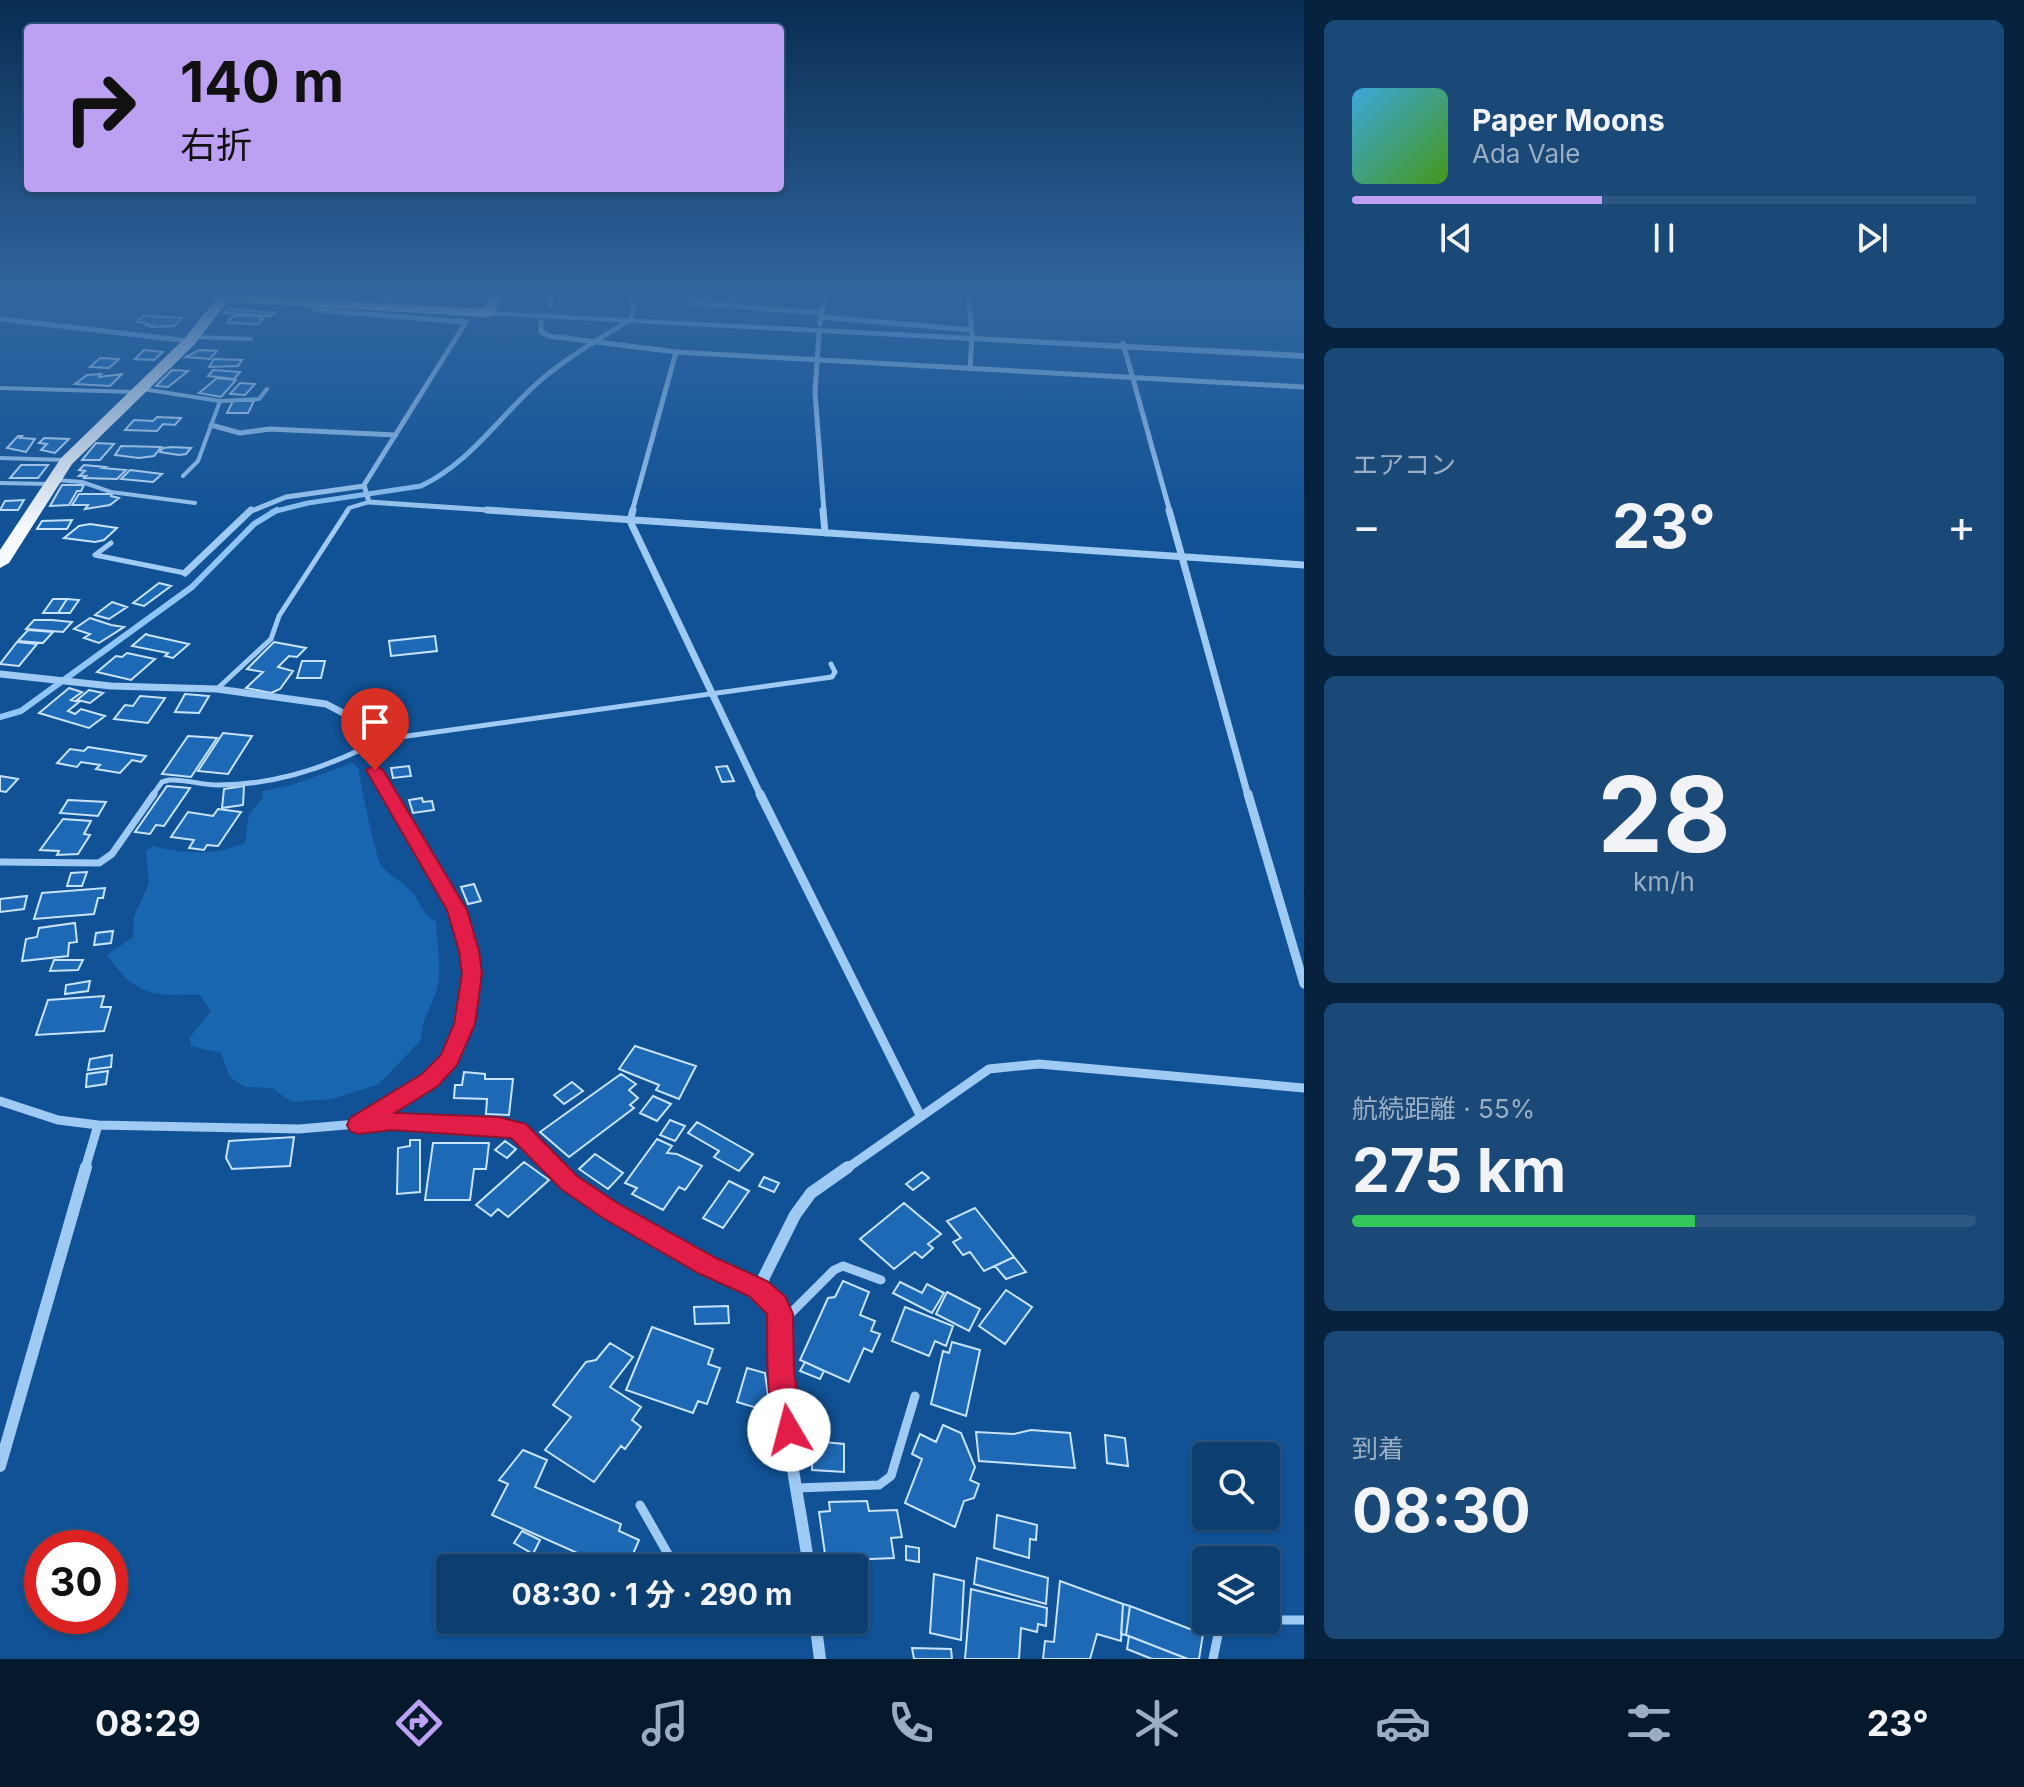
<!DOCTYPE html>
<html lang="ja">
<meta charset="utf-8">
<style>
body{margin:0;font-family:Inter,"Noto Sans JP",sans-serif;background:#1a4978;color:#f1f3f6;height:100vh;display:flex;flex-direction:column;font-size:30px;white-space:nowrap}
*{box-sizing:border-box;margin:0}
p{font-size:26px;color:#9aaec3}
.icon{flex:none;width:44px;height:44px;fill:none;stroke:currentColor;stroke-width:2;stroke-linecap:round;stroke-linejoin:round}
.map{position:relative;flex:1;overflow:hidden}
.side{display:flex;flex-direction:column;gap:20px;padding:20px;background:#07223e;width:720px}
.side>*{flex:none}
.banner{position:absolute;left:24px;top:24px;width:760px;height:168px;border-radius:8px;box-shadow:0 2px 6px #0004,0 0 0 2px #2c5783;background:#bca0f2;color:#111;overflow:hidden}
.controls{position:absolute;left:1192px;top:1442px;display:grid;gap:16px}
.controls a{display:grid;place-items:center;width:88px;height:88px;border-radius:8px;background:#0c3e70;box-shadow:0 2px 6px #0004,0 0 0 2px #2c5783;font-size:40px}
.speed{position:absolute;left:24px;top:1530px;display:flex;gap:16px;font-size:40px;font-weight:700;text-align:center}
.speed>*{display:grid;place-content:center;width:104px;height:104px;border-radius:50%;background:#0c3e70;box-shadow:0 2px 6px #0004,0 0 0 2px #2c5783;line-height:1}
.speed .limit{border:12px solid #d22;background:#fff;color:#111}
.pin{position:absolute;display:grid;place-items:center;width:68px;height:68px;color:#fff;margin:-82px -34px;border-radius:50% 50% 50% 0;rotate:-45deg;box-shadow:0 0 8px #0007}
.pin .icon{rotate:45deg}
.me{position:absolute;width:88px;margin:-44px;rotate:352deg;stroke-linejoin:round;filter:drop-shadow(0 0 6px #0008)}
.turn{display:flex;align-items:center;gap:28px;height:168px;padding:0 24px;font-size:36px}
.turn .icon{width:104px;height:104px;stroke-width:2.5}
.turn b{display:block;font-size:56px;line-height:68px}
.big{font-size:60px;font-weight:700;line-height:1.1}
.side .widget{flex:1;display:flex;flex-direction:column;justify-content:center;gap:12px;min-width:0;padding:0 28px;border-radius:12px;background:#1a4978}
.side .dial{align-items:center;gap:0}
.dial b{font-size:104px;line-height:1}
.song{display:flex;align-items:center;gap:24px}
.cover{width:96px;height:96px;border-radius:12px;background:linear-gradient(135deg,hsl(200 70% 55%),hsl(100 70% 35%))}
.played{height:8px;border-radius:4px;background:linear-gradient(90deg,#bca0f2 40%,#2c5783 40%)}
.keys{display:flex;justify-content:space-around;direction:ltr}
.heat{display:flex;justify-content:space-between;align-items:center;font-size:44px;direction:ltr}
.charge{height:12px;border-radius:6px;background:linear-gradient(90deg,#34c759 55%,#2c5783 0)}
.trip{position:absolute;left:436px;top:1554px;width:432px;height:80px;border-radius:8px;background:#0c3e70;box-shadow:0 2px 6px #0004,0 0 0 2px #2c5783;font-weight:700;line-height:80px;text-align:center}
.tabs{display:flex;height:128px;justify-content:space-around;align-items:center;background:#05192d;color:#9aaec3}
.tabs .icon{width:56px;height:56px}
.tabs .current{color:#bca0f2}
.tabs b{font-size:36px;color:#f1f3f6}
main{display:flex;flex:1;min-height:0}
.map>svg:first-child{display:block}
.green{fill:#1865b0}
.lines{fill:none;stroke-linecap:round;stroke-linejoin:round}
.stream-far1{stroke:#90c6f7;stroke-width:5}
.stream{stroke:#90c6f7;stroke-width:6}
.building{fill:#1e69b5;stroke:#c7e3fe;stroke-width:2}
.minor-tunnel{stroke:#346ca5;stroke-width:5;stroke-dasharray:5 3;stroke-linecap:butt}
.service-far3{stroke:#9fcaf4;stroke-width:4}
.service-far2{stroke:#9fcaf4;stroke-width:5}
.service-far1{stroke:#9fcaf4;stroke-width:7}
.service{stroke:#9fcaf4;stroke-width:9}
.minor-far3{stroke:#9fcaf4;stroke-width:5}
.minor-far2{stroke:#9fcaf4;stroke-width:7}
.minor-far1{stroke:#9fcaf4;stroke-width:9}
.minor{stroke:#9fcaf4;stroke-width:12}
.tertiary{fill:#9fcaf4;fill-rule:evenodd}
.trunk{fill:#f6faff;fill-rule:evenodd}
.motorway{fill:#fff;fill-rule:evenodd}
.route{fill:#e11d48;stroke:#92132f;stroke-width:2}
</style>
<main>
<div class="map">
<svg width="1304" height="1659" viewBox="0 0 1304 1659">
<rect width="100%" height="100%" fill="#105295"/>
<path class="green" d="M352,763L359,769C359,779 376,858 381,865C388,875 401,881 410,890C422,902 418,910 436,922C437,946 443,969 436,992C430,1009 421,1021 421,1040L379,1084L332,1099L292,1102L272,1088L245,1087L230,1077L221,1053L191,1046L190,1037L211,1011L199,994C152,997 135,995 107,955L133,937L134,917L149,883L146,851L152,846C190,854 209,856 245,843L249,814L262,799L263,791L292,785Z"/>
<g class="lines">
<path class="stream-far1" d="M272,512L308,503L421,486C467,464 494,424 531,389C560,361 597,341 631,319L634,305L628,295"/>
<path class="stream" d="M0,717L21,711L192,587L254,524L277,510"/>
</g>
<path class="building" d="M229,309L275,313L271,316L225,313Z
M239,315L262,317L260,319H263L259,324L228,323L231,317Z
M143,316L182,318L174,326L151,327L153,325H146L147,323L137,322Z
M144,350L163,352L154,360L135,359Z
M199,350L217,351L210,359L186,357Z
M100,358L119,359L109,368L90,367Z
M214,359L242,360L238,366L209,367Z
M172,370L188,371L168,387L156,386Z
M213,370L240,372L234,379L208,376Z
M101,374L99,377L122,374L110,386L75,384L87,375Z
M217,378L236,380L221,397L199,393Z
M240,383L255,384L245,395L230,394Z
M233,401H254L248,413H227Z
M157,417L181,418L175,425L163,424L157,431L125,430L134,420L153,421Z
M18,436H22L20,438L35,439L26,452L7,448Z
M44,438L69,439L55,453L41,450L47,444L39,443Z
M96,443L114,444L100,460H82Z
M121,446L161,447L154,456L139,458L115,455Z
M172,447L191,448L186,454L179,455L160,452L163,448Z
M21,465H48L38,478H10Z
M84,465L105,467L103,468L126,470L117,479L84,478L86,476H79L85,471L79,470Z
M130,470L162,474L153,482L121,479Z
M62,485H84L81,491H77L69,505L50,506Z
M79,494H112L111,496L119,498L110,505L85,509L88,505H72Z
M24,500L18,510H0L5,501Z
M72,520L67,529H37L42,521Z
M90,524L117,528L104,540L95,542L64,538L79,526Z
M159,583L171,586L144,606L133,603Z
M53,599H67L58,613H43Z
M67,599L79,600L70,613H58Z
M112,602L127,607L109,619L95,615Z
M90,618L111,625L124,627L99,643L84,638L90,634L74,629Z
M34,620H52L72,622L63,632L26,629Z
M28,630L53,632L43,643L18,641Z
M146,634L148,635L189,644L173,658L165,656L168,653L132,646Z
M435,636L437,651L391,656L389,641Z
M17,642L37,644L19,666L0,664Z
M274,642L306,648L297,657L289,656L278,667L293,671L280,689L271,693L246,688L263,672L247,669Z
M127,653L155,659L131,680L97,672L116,656L122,657Z
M302,661H325L321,678H297Z
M69,688L82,692L71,700L79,702L68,711L75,714L81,709L105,716L89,728L39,713Z
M89,690L103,693L90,703L77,700Z
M185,694L209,696L199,713L175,712Z
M140,696L165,698L148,723L114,719L125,705L133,706Z
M223,733L252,736L228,774L198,771Z
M188,736L217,738L191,777L162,774Z
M88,747L146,756L141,762L132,760L120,773L96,769L100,765L81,762L77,767L57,763L70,749L84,751Z
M409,766L411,776L393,778L391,768Z
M727,766L734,781L722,782L716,767Z
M0,776L18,779L6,792L0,791Z
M167,786L190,788L164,826L156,825L150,834L135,832Z
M244,786L243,805L222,808L224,789Z
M422,798L423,802L432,801L434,810L413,813L409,800Z
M68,800L106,802L98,816L60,813Z
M218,809L241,812L218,846L207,845L204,850L189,848L194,840L171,837L188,812L213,816Z
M63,819L91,821L84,834L90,835L78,854L57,855L59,851L40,850Z
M87,872L82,886H67L71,873Z
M474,884L481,901L468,904L461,887Z
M105,888L103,898H98L94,914L34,919L42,893Z
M27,896L24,909L0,912V899Z
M75,923L77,942L69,943L68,956L22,961L26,939L37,937L39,928Z
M113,931L111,943L94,945L96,933Z
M54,960H83L78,970L50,971Z
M90,981L88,991L65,994L66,985Z
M104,996L101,1007H111L104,1031L36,1035L48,1000Z
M635,1046L696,1066L679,1099L656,1090L659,1085L619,1069Z
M112,1055L111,1067L88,1070L90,1059Z
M108,1071L106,1084L86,1087L87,1074Z
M464,1072L485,1074V1079H513L509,1115L486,1114L487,1099L454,1098L455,1085H462Z
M621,1074L636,1084L629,1090L638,1098L630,1105L634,1108L569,1157L540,1132Z
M572,1082L583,1091L564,1104L554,1095Z
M653,1096L671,1104L657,1121L640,1113Z
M670,1120L685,1126L675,1141L660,1135Z
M697,1122L753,1154L739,1171L714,1157L719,1151L688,1133Z
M294,1137L290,1166L232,1169L226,1158L229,1141Z
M657,1139L672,1146L667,1153L677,1154L702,1166L685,1190L679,1187L663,1210L632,1194L637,1188L625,1183Z
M410,1140H420V1192L397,1194L398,1148L410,1146Z
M505,1141L516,1149L507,1158L495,1150Z
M433,1143H489L486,1169H474L470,1200H425Z
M595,1154L623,1173L608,1189L579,1169Z
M524,1162L549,1180L508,1217L498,1209L491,1216L476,1205Z
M922,1172L929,1178L913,1190L906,1184Z
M764,1177L779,1183L774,1192L759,1186Z
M729,1181L749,1191L723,1228L703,1218Z
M904,1203L941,1234L928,1244L933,1248L922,1258L915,1252L894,1269L860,1239Z
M975,1208L1014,1257L984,1271L970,1252L963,1255L953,1242L961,1238L947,1221Z
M1014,1257L1026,1272L1006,1279L995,1266Z
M843,1281L869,1292L860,1315L875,1321L871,1331L880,1334L872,1352L864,1348L849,1382L800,1360L828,1298L835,1297Z
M900,1282L922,1293L927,1284L944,1293L932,1313L893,1293Z
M1006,1290L1032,1307L1005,1344L979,1326Z
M947,1292L980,1309L969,1331L936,1314Z
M728,1306L729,1323L695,1324L694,1307Z
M905,1307L953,1326L946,1346L935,1341L929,1356L892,1341Z
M652,1327L713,1349L708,1364L720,1368L707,1404L698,1401L693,1413L626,1390Z
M952,1342L980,1350L966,1416L931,1404L943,1351L949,1353Z
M610,1343L633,1357L610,1387L641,1407L632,1420L641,1427L625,1449L621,1446L594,1482L545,1450L571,1417L553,1405L586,1362L596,1360Z
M805,1362L824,1371L820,1379L800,1371Z
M747,1368L765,1373L768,1394L764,1410L737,1402Z
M818,1409L822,1424L812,1426L808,1411Z
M943,1425L961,1433L975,1467L970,1480L979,1484L974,1498L964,1501L955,1527L905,1503L922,1459L912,1454L920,1434L936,1442Z
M1031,1430L1070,1433L1075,1468L979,1461L976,1432L1014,1434Z
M1105,1435L1125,1438L1128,1466L1107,1463Z
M813,1441L844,1444V1472L812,1470Z
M523,1450L547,1460L535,1487L621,1524L619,1531L639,1540L627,1568H611L492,1515L508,1484L499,1480Z
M867,1501L869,1511L897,1510L902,1537L891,1538L894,1558L826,1561L819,1512L830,1511L829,1502Z
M997,1515L1037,1525L1036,1540L1030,1539L1029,1558L994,1548Z
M522,1531L540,1540L533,1554L514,1543Z
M906,1546L919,1548V1562L906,1560Z
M977,1558L1048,1578L1046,1604L974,1584Z
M934,1574L964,1581L961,1640L930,1633Z
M1060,1581L1123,1604L1121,1641L1097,1634L1090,1659H1043L1045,1641L1054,1642Z
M971,1589L1047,1608L1046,1626L1038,1624L1037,1632L1021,1628L1019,1659H965Z
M1123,1604L1130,1606L1126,1635L1121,1634Z
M1130,1606L1203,1634L1199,1659H1188L1126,1635Z
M1129,1636L1185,1658V1659H1152L1127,1649Z
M912,1648L951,1649L952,1659H914Z"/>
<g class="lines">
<path class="minor-tunnel" d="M541,322L550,306"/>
<path class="service-far3" d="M195,337L251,339
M0,388L135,392
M142,389L220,401L198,461L183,476
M221,401L259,399L267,389
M0,458L67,460
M56,480L82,482L111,492L195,503
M0,483L50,484
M346,512L349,508L369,502"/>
<path class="service-far2" d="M111,543L95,555L185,573
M217,689L271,639L279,616L348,510
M364,742L832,677L835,672L831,664
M152,796L162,782L169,780C185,779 201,785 218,785C270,785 320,770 366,747"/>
<path class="service-far1" d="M0,862L99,863L112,854L154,794"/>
<path class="service" d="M781,1323L834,1270L843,1266L881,1280
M797,1488L879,1485L891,1476L915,1396
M640,1505L676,1568
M1213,1659L1220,1625L1226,1620H1304"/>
<path class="minor-far3" d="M695,295L692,303L822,313
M968,295L972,335L970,369
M310,303L315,310L466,322L364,485L369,502L517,512
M550,306L551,295
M822,317L972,330
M0,319L190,341
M541,322V332L549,336L676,352L1304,387
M820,324L825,295
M819,334L815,392L824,512
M1123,343L1170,512
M211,425L240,433L270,429L396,435
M249,512L286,497L364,486
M632,512L676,352"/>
<path class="minor-far2" d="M487,510L1304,565
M633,510L630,521L761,796
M823,510L825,533
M1169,510L1248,796
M185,573L251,510
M0,674L111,686L217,689L326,704L349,716L360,733L388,796"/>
<path class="minor-far1" d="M760,794L920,1115
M1248,794L1304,984
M0,1101L58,1120L98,1125L299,1129L392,1121L499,1126L518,1131L556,1169
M359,1124L430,1080L450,1059L465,1024L472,974L457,910L428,857L387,794
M85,1169L98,1125
M846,1169L989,1069L1039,1064L1304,1088"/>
<path class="minor" d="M554,1167C596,1209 655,1238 707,1265C728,1276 761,1283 775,1303C787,1320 780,1350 781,1369C784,1433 800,1504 809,1568
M758,1289L795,1215L811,1193L848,1167
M0,1466L86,1167
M815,1620L820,1659"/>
<path class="tertiary" d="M484,311L1304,353V359L487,315H484Z"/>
<path class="trunk" d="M219,295L487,309L493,313L487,317L227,302L195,344L72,464L9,563L0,568V550L61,458L185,338Z"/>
<path class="motorway" d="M490,295H504L492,316H482L480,313Z"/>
</g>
<linearGradient id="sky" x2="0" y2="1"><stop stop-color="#092d52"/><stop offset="0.56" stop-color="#3166a0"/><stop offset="1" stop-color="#3166a0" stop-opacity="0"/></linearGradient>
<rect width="1304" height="528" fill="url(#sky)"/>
<path class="route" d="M375,765L383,770L467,910L479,951L482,974L475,1024L457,1065L438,1086L395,1113L499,1117L526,1124L577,1176L619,1204L716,1258L767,1281L785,1296L793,1314L794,1371L803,1430L799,1439L789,1443L780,1439C764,1402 768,1353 767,1314L749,1296L698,1273L603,1218L561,1189L511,1138L392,1130L358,1134L350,1131L347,1125L350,1118L422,1074L441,1055L454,1024L462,974L459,951L447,910L366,770Z"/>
</svg>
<div class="controls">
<a><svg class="icon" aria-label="search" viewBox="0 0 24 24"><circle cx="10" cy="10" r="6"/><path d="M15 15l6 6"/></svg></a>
<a><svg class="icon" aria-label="layers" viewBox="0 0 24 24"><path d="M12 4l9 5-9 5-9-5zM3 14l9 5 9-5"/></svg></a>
</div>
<div class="speed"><div class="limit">30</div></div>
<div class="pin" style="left:375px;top:770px;background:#d93025"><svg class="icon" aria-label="arrive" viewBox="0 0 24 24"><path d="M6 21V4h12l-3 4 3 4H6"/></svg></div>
<svg class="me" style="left:789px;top:1430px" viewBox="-20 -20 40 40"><circle r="19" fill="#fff"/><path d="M0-13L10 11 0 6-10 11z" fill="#e11d48"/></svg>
<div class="trip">08:30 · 1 分 · 290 m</div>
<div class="banner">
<div class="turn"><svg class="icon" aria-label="right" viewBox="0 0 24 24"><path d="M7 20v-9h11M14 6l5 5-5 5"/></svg><div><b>140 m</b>右折</div></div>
</div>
</div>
<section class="side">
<div class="widget">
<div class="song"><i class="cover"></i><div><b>Paper Moons</b><p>Ada Vale</p></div></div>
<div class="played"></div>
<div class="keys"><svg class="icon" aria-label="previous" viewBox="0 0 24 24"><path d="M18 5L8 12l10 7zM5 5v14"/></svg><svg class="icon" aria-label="pause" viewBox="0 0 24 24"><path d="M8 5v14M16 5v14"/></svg><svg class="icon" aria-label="next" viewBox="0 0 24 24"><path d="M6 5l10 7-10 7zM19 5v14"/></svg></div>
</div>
<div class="widget"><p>エアコン</p>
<div class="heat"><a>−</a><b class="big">23°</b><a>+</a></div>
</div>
<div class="widget dial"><b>28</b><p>km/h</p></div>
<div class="widget"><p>航続距離 · 55%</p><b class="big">275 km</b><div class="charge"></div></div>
<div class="widget"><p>到着</p><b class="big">08:30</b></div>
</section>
</main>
<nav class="tabs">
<b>08:29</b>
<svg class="icon current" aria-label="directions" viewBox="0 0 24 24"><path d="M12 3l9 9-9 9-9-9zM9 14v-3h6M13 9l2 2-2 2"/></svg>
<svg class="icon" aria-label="music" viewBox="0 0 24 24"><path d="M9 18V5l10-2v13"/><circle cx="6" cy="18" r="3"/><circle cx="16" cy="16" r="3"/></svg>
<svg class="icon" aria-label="phone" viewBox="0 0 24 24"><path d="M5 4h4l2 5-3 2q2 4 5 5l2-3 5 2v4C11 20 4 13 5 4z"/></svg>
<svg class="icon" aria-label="climate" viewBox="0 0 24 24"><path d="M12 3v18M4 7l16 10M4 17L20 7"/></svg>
<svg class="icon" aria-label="car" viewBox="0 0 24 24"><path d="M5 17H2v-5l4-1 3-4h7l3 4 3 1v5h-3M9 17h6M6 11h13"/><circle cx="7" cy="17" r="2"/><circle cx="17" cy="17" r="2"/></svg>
<svg class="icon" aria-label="filters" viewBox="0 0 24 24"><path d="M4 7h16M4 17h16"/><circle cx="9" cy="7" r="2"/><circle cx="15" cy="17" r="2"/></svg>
<b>23°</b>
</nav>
